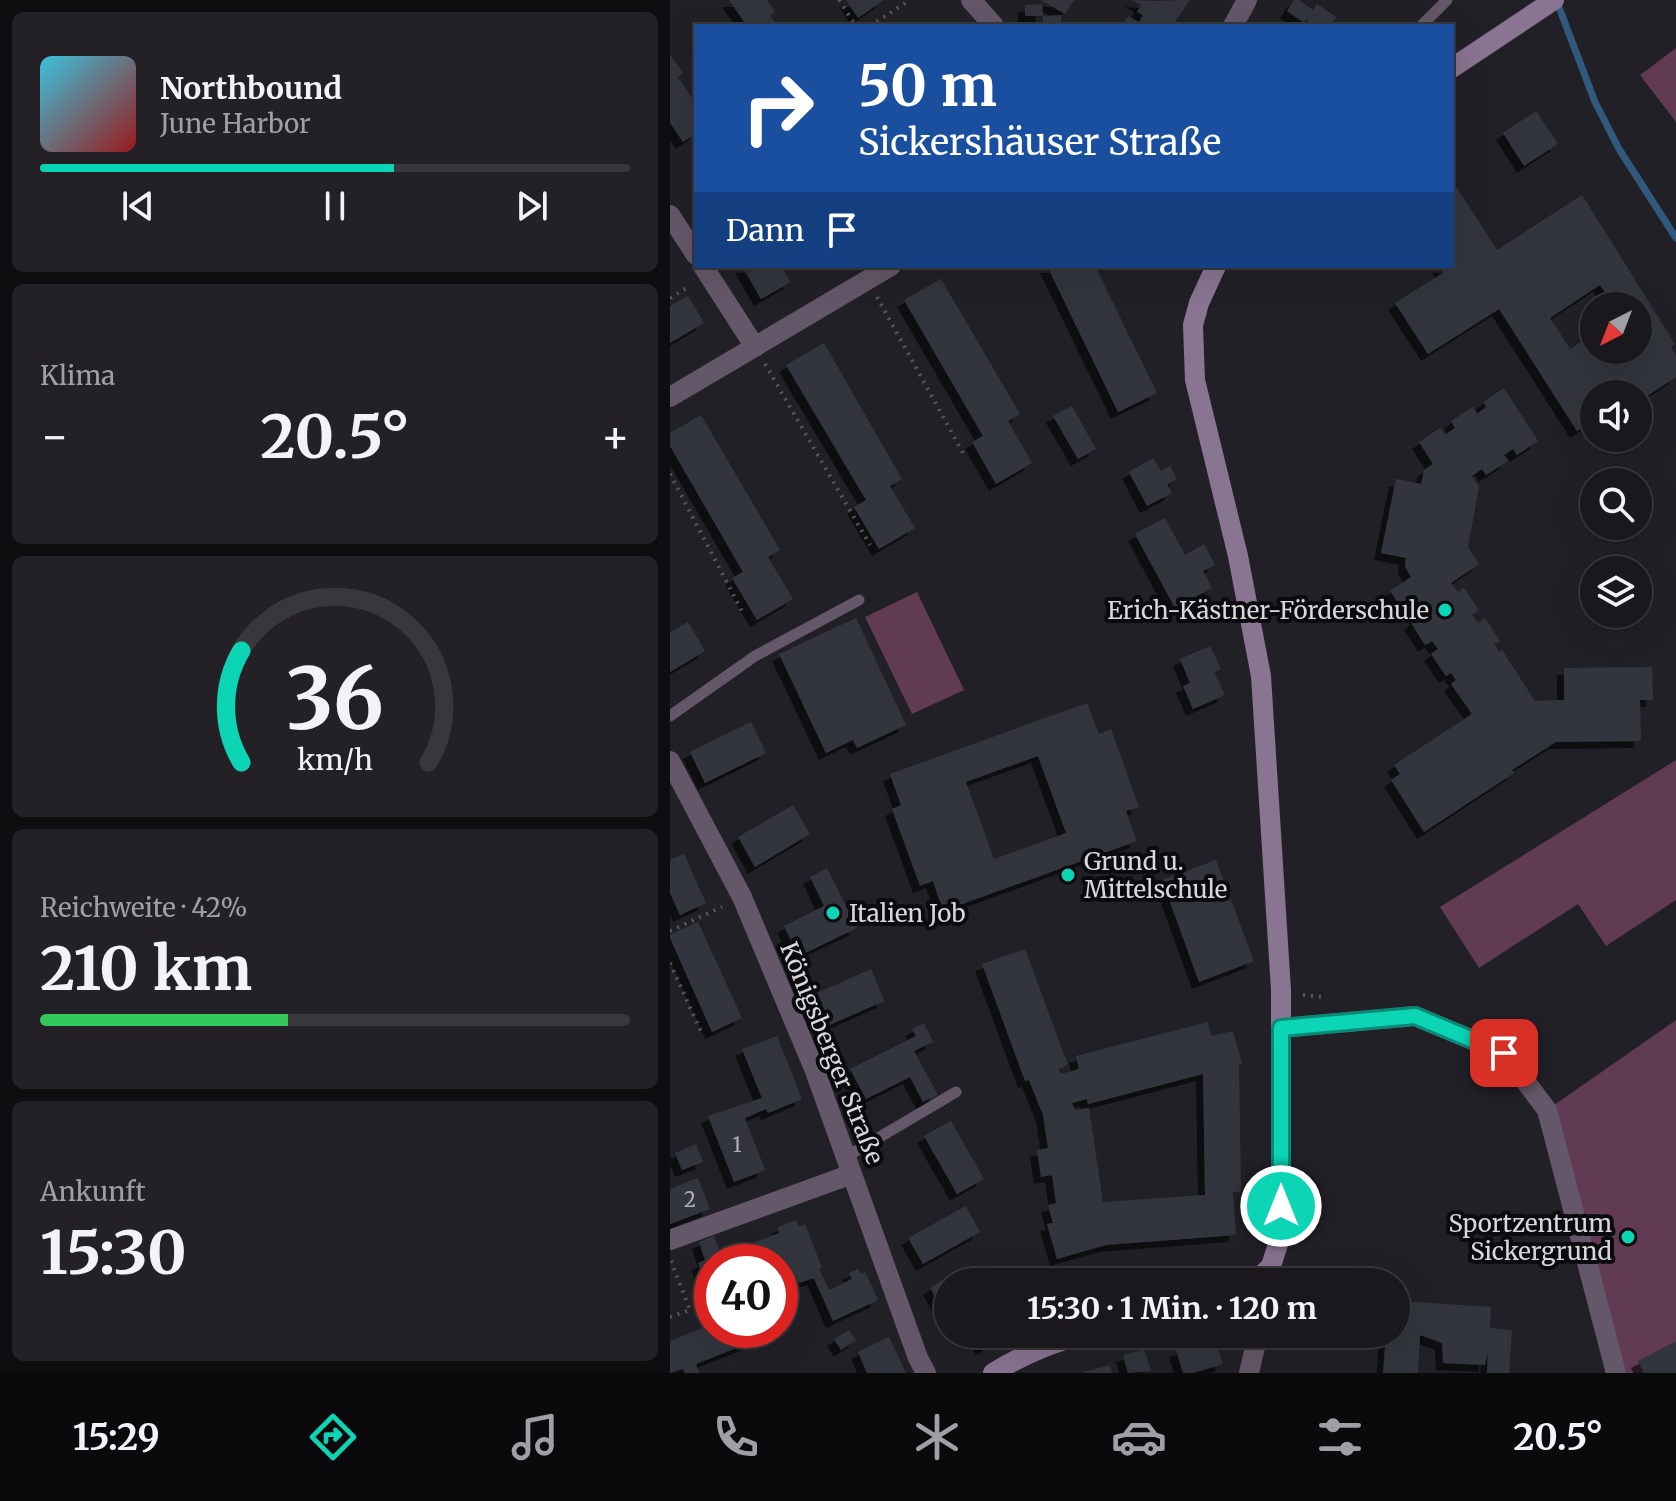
<!DOCTYPE html>
<html lang="de">
<meta charset="utf-8">
<style>
body{margin:0;font-family:Merriweather,serif;background:#232126;color:#f1f3f6;height:100vh;display:flex;flex-direction:column;font-size:30px;white-space:nowrap}
*{box-sizing:border-box;margin:0}
p{font-size:26px;color:#9fa0a4}
.icon{flex:none;width:44px;height:44px;fill:none;stroke:currentColor;stroke-width:2;stroke-linecap:round;stroke-linejoin:round}
.map{position:relative;flex:1;overflow:hidden}
.sheet{display:flex;flex-direction:column;gap:12px;padding:12px;background:#0e0d10;width:670px}
.sheet>*{flex:none}
.hud{position:absolute;left:24px;top:24px;width:760px;height:244px;border-radius:0px;box-shadow:0 8px 32px #0002,0 0 0 2px #38373b;background:#1a4fa0;color:#fff;overflow:hidden}
.needle{width:52px;rotate:222deg}
.buttons{position:absolute;left:910px;top:292px;display:grid;gap:16px}
.buttons a{display:grid;place-items:center;width:72px;height:72px;border-radius:50%;background:#1a181d;box-shadow:0 8px 32px #0002,0 0 0 2px #38373b;font-size:40px}
.speed{position:absolute;left:24px;top:1244px;display:flex;gap:16px;font-size:40px;font-weight:700;text-align:center}
.speed>*{display:grid;place-content:center;width:104px;height:104px;border-radius:50%;background:#1a181d;box-shadow:0 8px 32px #0002,0 0 0 2px #38373b;line-height:1}
.speed .limit{border:12px solid #d22;background:#fff;color:#111}
.pin{position:absolute;display:grid;place-items:center;width:68px;height:68px;color:#fff;margin:-34px;border-radius:16px;box-shadow:0 4px 12px #0006}
.me{position:absolute;width:88px;margin:-44px;rotate:0deg;stroke-linejoin:round;filter:drop-shadow(0 0 6px #0008)}
.turn{display:flex;align-items:center;gap:28px;height:168px;padding:0 32px;font-size:36px}
.turn .icon{width:104px;height:104px;stroke-width:2.5}
.turn b{display:block;font-size:56px;line-height:68px}
.then{display:flex;align-items:center;height:76px;padding:0 32px;background:#0003;gap:16px;font-size:30px}
.big{font-size:60px;font-weight:700;line-height:1.1}
.sheet .widget{flex:1;display:flex;flex-direction:column;justify-content:center;gap:12px;min-width:0;padding:0 28px;border-radius:12px;background:#232126}
.sheet .dial{align-items:center;gap:0}
.dial svg{height:208px;overflow:visible;fill:none;stroke:#38373b;stroke-width:7;stroke-linecap:round;text-anchor:middle}
.dial text{fill:#f1f3f6;stroke:none}
.song{display:flex;align-items:center;gap:24px}
.cover{width:96px;height:96px;border-radius:12px;background:linear-gradient(135deg,hsl(190 70% 55%),hsl(0 70% 35%))}
.played{height:8px;border-radius:4px;background:linear-gradient(90deg,#0bd5b5 60%,#38373b 60%)}
.keys{display:flex;justify-content:space-around;direction:ltr}
.heat{display:flex;justify-content:space-between;align-items:center;font-size:44px;direction:ltr}
.charge{height:12px;border-radius:6px;background:linear-gradient(90deg,#34c759 42%,#38373b 0)}
.trip{position:absolute;left:264px;top:1268px;width:476px;height:80px;border-radius:40px;background:#1a181d;box-shadow:0 8px 32px #0002,0 0 0 2px #38373b;font-weight:700;line-height:80px;text-align:center}
.tab-bar{display:flex;height:128px;justify-content:space-around;align-items:center;background:#0a0a0c;color:#9fa0a4}
.tab-bar .icon{width:56px;height:56px}
.tab-bar .current{color:#0bd5b5}
.tab-bar b{font-size:36px;color:#f1f3f6}
main{display:flex;flex:1;min-height:0}
.map>svg:first-child{display:block}
.green{fill:#613a54}
.lines{fill:none;stroke-linecap:round;stroke-linejoin:round}
.stream{stroke:#31597c;stroke-width:7}
.building{fill:#33363d;fill-rule:evenodd;filter:url(#shadow)}
.path{stroke:#59575d;stroke-width:4;stroke-dasharray:2 6;stroke-linecap:butt}
.lane{stroke:#645769;stroke-width:11}
.street{stroke:#645769;stroke-width:20}
.secondary{stroke:#897491;stroke-width:20}
.route-casing{stroke:#078a76;stroke-width:20}
.route{stroke:#0bd5b5;stroke-width:14}
.poi-dot{fill:#0bd5b5;stroke:#0b0a0e;stroke-width:3}
.labels{text-anchor:middle;dominant-baseline:central;stroke-width:8;stroke-linejoin:round;paint-order:stroke}
.number-label{font-size:20px;fill:#afafb4}
.poi-label{font-size:24px;fill:#d8d7dc;stroke:#0b0a0e;text-anchor:end}
.street-label{font-size:24px;fill:#d8d7dc;stroke:#0b0a0e}
</style>
<main>
<section class="sheet">
<div class="widget">
<div class="song"><i class="cover"></i><div><b>Northbound</b><p>June Harbor</p></div></div>
<div class="played"></div>
<div class="keys"><svg class="icon" aria-label="previous" viewBox="0 0 24 24"><path d="M18 5L8 12l10 7zM5 5v14"/></svg><svg class="icon" aria-label="pause" viewBox="0 0 24 24"><path d="M8 5v14M16 5v14"/></svg><svg class="icon" aria-label="next" viewBox="0 0 24 24"><path d="M6 5l10 7-10 7zM19 5v14"/></svg></div>
</div>
<div class="widget"><p>Klima</p>
<div class="heat"><a>−</a><b class="big">20.5°</b><a>+</a></div>
</div>
<div class="widget dial"><svg viewBox="0 0 100 80">
<path d="M14 69A42 42 0 1 1 86 69"/>
<path d="M14 69A42 42 0 0 1 14 26" stroke="#0bd5b5"/>
<text x="50" y="56" font-size="32" font-weight="700">36</text>
<text x="50" y="72" font-size="11">km/h</text>
</svg></div>
<div class="widget"><p>Reichweite · 42%</p><b class="big">210 km</b><div class="charge"></div></div>
<div class="widget"><p>Ankunft</p><b class="big">15:30</b></div>
</section>
<div class="map">
<svg width="1006" height="1373" viewBox="0 0 1006 1373">
<defs>
<filter id="shadow"><feDropShadow dx="-7" dy="7" stdDeviation="0" flood-color="#0009"/></filter>
</defs>
<rect width="100%" height="100%" fill="#222027"/>
<path class="green" d="M1006,48V122L970,75Z
M247,592L294,690L242,714L195,617Z
M1006,760V900L936,946L908,904L809,968L770,907Z
M1006,1020V1373H946L877,1110Z"/>
<g class="lines">
<path class="stream" d="M887,2L925,102L949,149L1006,238"/>
</g>
<path class="building" d="M59,0H97L105,12L100,15L107,26H77Z
M176,0H214L188,18Z
M371,0H404L395,14Z
M462,0L484,1L520,0L502,26H457L453,24L458,16L469,22L473,15L467,12L471,5Z
M624,0H629L643,10L647,4L666,17L660,26H645L636,20L634,23L617,11Z
M372,4L373,16H355V5Z
M391,15V26H373V16Z
M0,55L13,73L8,77L26,104V133L13,142L0,123Z
M866,111L888,144L854,166L833,133Z
M782,180L827,250L912,195L1005,344L1001,347L1006,355V377L977,396L984,406L968,417V394L928,393L920,398L924,405V420L907,431L829,309L758,354L725,303L773,273L769,266H782ZM930,285L944,306H968V350H924V334L900,349L880,318Z
M72,266H111L121,282L91,299Z
M377,266H425L487,393L448,412Z
M271,279L350,414L338,421L362,463L326,484L302,442L313,436L234,300Z
M18,296L34,323L0,343V306Z
M154,343L232,479L220,486L245,528L209,549L184,507L196,500L116,365Z
M834,388L868,441L847,455L843,449L834,455L838,461L816,475L812,469L802,476L809,487L798,547L809,564L781,583L788,592L794,588L809,610L802,615L808,623L815,618L830,641L824,644L829,652L832,650L865,701L894,700V668L982,667L983,700H970L971,741L886,742L842,770L844,773L754,832L721,780L730,774L724,765L802,714L781,684L786,680L781,673L776,676L761,654L768,649L762,641L755,645L741,623L747,618L741,609L735,613L720,591L741,577L735,567L736,558L711,553L726,479L751,484L754,470L763,464L749,442L770,428L775,435L785,428L781,421L803,407L807,414L816,407L813,402Z
M402,406L426,449L408,459L383,416Z
M31,415L110,550L98,557L123,599L87,620L62,578L73,572L0,446V433Z
M483,458L491,471L500,466L507,479L497,484L502,493L477,506L459,472Z
M495,518L515,555L534,544L545,565L533,571L542,588L505,608L465,534Z
M186,618L236,725L187,748L183,740L156,753L109,654Z
M18,622L35,651L0,672V632Z
M540,646L551,669L544,672L555,695L523,709L513,686L520,683L510,659Z
M417,703L429,734L441,729L469,807L456,811L467,841L273,911L263,881L250,886L222,809L231,805L220,774ZM368,756L396,833L324,859L296,782Z
M81,722L96,753L35,783L20,752Z
M123,805L140,834L85,867L68,837Z
M14,854L36,903L10,915L0,893V860Z
M546,860L584,961L529,982L492,880Z
M157,868L187,928L129,956L114,926L154,906L140,877Z
M28,922L72,1018L42,1032L0,938V935Z
M355,949L398,1065L389,1069L391,1074L409,1069L406,1056L538,1022L541,1036L563,1031L572,1064L569,1065L571,1192H563L566,1235L436,1245L387,1259L377,1224L383,1223L378,1205L386,1203L382,1175L371,1177L367,1150L378,1148L373,1115L359,1080L355,1081L312,964ZM533,1074L535,1195L433,1202L419,1108L405,1110L402,1103L417,1099L418,1104Z
M201,969L214,1001L155,1027L141,996Z
M254,1023L263,1042L244,1051L268,1095L253,1102L240,1077L196,1099L180,1069L246,1036L242,1029Z
M107,1036L132,1099L98,1113L96,1109L75,1118L95,1170L64,1182L38,1116L92,1098L72,1049Z
M281,1121L314,1179L287,1194L254,1136Z
M26,1144L33,1162L12,1170L5,1153Z
M28,1178L40,1209L0,1224V1189Z
M296,1206L310,1232L253,1264L238,1238Z
M126,1220L129,1227L135,1224L152,1268L149,1269L159,1290L182,1279L179,1273L188,1269L191,1274L195,1272L208,1300L163,1321L144,1278L129,1283L126,1275L110,1281V1262H42V1297L28,1263L35,1260L29,1242L44,1236L51,1255L109,1233L108,1227Z
M274,1279L278,1286V1308L273,1311L260,1288Z
M731,1301L821,1307L820,1328L842,1330L839,1373H817L818,1352L815,1365L773,1363L772,1343L750,1335L748,1373H713L716,1334H729Z
M42,1324V1330H77L82,1342L26,1364L29,1373H15L13,1369L0,1373V1341Z
M179,1330L186,1340L171,1350L164,1339Z
M304,1334H335L313,1348Z
M219,1337L236,1373H197L188,1352Z
M545,1339L553,1364L523,1373H513L506,1350Z
M1006,1341V1373H974L968,1361Z
M474,1349L481,1371L458,1373L453,1355Z
M440,1365L442,1373H414V1372Z"/>
<g class="lines">
<path class="path" d="M169,0L186,26
M200,26L240,0
M207,297L293,453
M0,298L20,286
M95,364L200,545
M0,474L73,613
M0,931L52,907
M0,963L33,1036
M633,995L653,997
M0,1317L20,1310L1,1261"/>
<path class="lane" d="M751,26L777,0
M0,716L85,656L189,600
M176,1157L286,1092"/>
<path class="street" d="M301,0L324,26
M563,26L577,0
M0,215L26,255
M33,266L85,347
M0,397L221,266
M0,761L72,897L145,1071L248,1358L256,1373
M611,1028L745,1016L834,1053L877,1110L946,1373
M0,1240L182,1174
M579,1373L588,1334"/>
<path class="secondary" d="M782,68L884,0
M546,266L529,303L523,325L525,380L568,556L591,676L611,990V1235L601,1266L585,1282
M323,1373C352,1355 380,1343 414,1334"/>
</g>
<g class="lines">
<defs>
<path id="route" d="M611,1206V1028L745,1016L834,1053"/>
</defs>
<use href="#route" class="route-casing"/>
<use href="#route" class="route"/>
</g>
<g class="poi-dot">
<circle cx="775" cy="610" r="8"/>
<circle cx="398" cy="875" r="8"/>
<circle cx="163" cy="913" r="8"/>
<circle cx="958" cy="1237" r="8"/>
</g>
<g class="labels">
<g class="number-label">
<text x="67" y="1144">1</text>
<text x="20" y="1199">2</text>
</g>
<g class="poi-label">
<text x="759" y="610">Erich-Kästner-Förderschule</text>
<text x="414" y="861" text-anchor="start">Grund u.<tspan x="414" dy="28">Mittelschule</tspan></text>
<text x="179" y="913" text-anchor="start">Italien Job</text>
<text x="942" y="1223">Sportzentrum<tspan x="942" dy="28">Sickergrund</tspan></text>
</g>
<g class="street-label">
<text transform="translate(162 1053) rotate(68)">Königsberger Straße</text>
</g>
</g>
</svg>
<div class="buttons">
<a><svg class="needle" viewBox="-14 -14 28 28"><path d="M0-13l5 13h-10z" fill="#e53935"/><path d="M0 13l5-13h-10z" fill="#9fa0a4"/></svg></a>
<a><svg class="icon" aria-label="sound" viewBox="0 0 24 24"><path d="M4 9h4l5-4v14l-5-4H4zM17 9q2 3 0 6"/></svg></a>
<a><svg class="icon" aria-label="search" viewBox="0 0 24 24"><circle cx="10" cy="10" r="6"/><path d="M15 15l6 6"/></svg></a>
<a><svg class="icon" aria-label="layers" viewBox="0 0 24 24"><path d="M12 4l9 5-9 5-9-5zM3 14l9 5 9-5"/></svg></a>
</div>
<div class="speed"><div class="limit">40</div></div>
<div class="pin" style="left:834px;top:1053px;background:#d93025"><svg class="icon" aria-label="arrive" viewBox="0 0 24 24"><path d="M6 21V4h12l-3 4 3 4H6"/></svg></div>
<svg class="me" style="left:611px;top:1206px" viewBox="-20 -20 40 40"><circle r="17" fill="#0bd5b5" stroke="#fff" stroke-width="3"/><path d="M0-11L8 9 0 5-8 9z" fill="#fff"/></svg>
<div class="trip">15:30 · 1 Min. · 120 m</div>
<div class="hud">
<div class="turn"><svg class="icon" aria-label="right" viewBox="0 0 24 24"><path d="M7 20v-9h11M14 6l5 5-5 5"/></svg><div><b>50 m</b>Sickershäuser Straße</div></div>
<div class="then">Dann<svg class="icon" aria-label="arrive" viewBox="0 0 24 24"><path d="M6 21V4h12l-3 4 3 4H6"/></svg></div>
</div>
</div>
</main>
<nav class="tab-bar">
<b>15:29</b>
<svg class="icon current" aria-label="directions" viewBox="0 0 24 24"><path d="M12 3l9 9-9 9-9-9zM9 14v-3h6M13 9l2 2-2 2"/></svg>
<svg class="icon" aria-label="music" viewBox="0 0 24 24"><path d="M9 18V5l10-2v13"/><circle cx="6" cy="18" r="3"/><circle cx="16" cy="16" r="3"/></svg>
<svg class="icon" aria-label="phone" viewBox="0 0 24 24"><path d="M5 4h4l2 5-3 2q2 4 5 5l2-3 5 2v4C11 20 4 13 5 4z"/></svg>
<svg class="icon" aria-label="climate" viewBox="0 0 24 24"><path d="M12 3v18M4 7l16 10M4 17L20 7"/></svg>
<svg class="icon" aria-label="car" viewBox="0 0 24 24"><path d="M5 17H2v-5l4-1 3-4h7l3 4 3 1v5h-3M9 17h6M6 11h13"/><circle cx="7" cy="17" r="2"/><circle cx="17" cy="17" r="2"/></svg>
<svg class="icon" aria-label="filters" viewBox="0 0 24 24"><path d="M4 7h16M4 17h16"/><circle cx="9" cy="7" r="2"/><circle cx="15" cy="17" r="2"/></svg>
<b>20.5°</b>
</nav>
